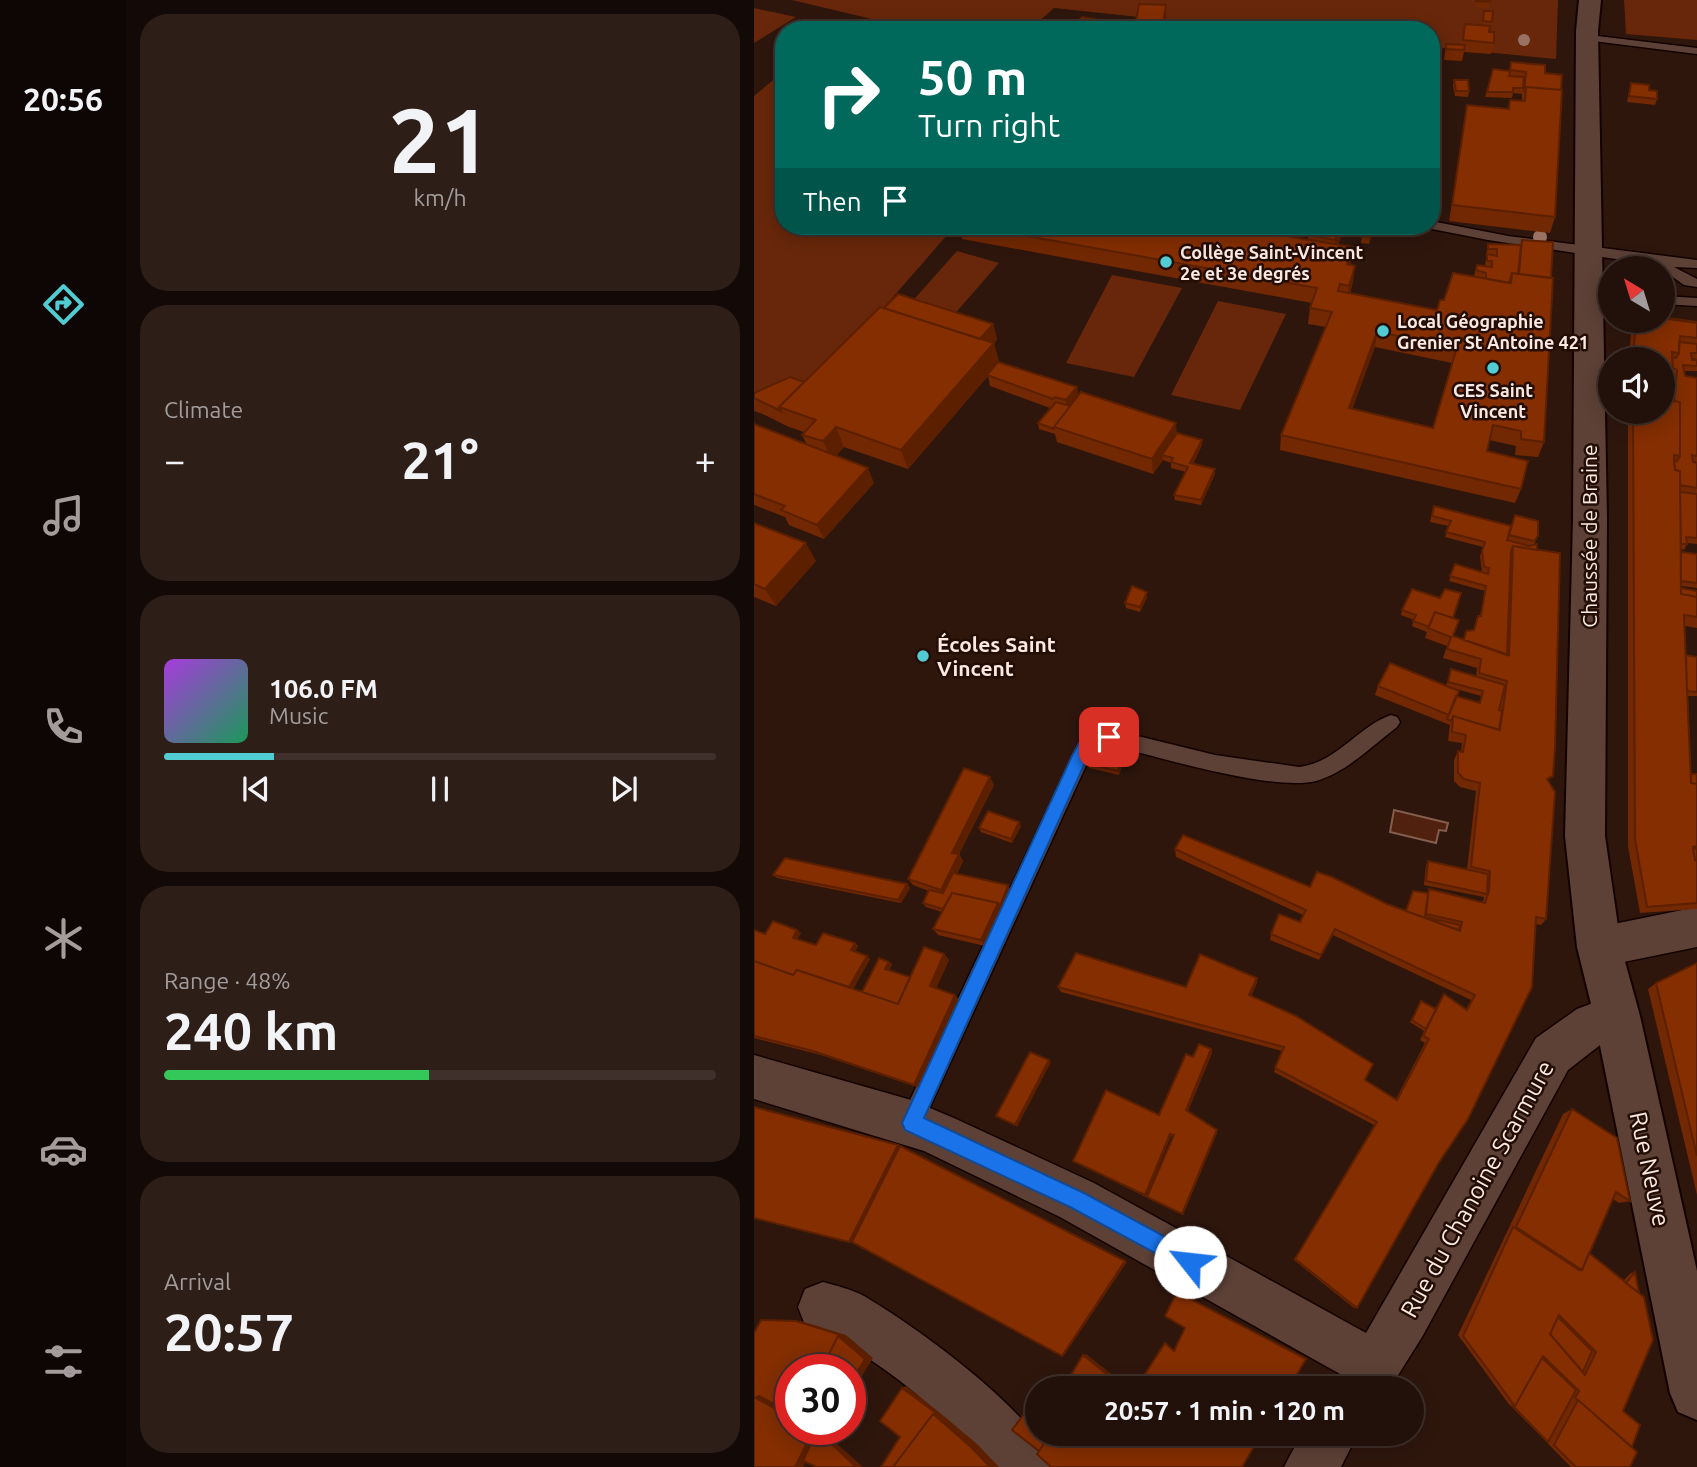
<!DOCTYPE html>
<meta charset="utf-8">
<style>
body{margin:0;font-family:Ubuntu,sans-serif;background:#2e1e18;color:#f1f3f6;height:100vh;display:flex;flex-direction:column;font-size:26px;white-space:nowrap}
*{box-sizing:border-box;margin:0}
p{font-size:23px;color:#a29d9c}
.icon{flex:none;width:38px;height:38px;fill:none;stroke:currentColor;stroke-width:2;stroke-linecap:round;stroke-linejoin:round}
.map{position:relative;flex:1;overflow:hidden}
.details{display:flex;flex-direction:column;gap:14px;padding:14px;background:#130906;width:628px}
.details>*{flex:none}
.banner{position:absolute;left:21px;top:21px;width:665px;height:214px;border-radius:28px;box-shadow:0 4px 18px #0003,0 0 0 2px #3f302b;background:#00695c;color:#fff;overflow:hidden}
.needle{width:46px;rotate:322deg}
.fabs{position:absolute;left:844px;top:256px;display:grid;gap:14px}
.fabs a{display:grid;place-items:center;width:77px;height:77px;border-radius:50%;background:#22100a;box-shadow:0 4px 18px #0003,0 0 0 2px #3f302b;font-size:35px}
.speed{position:absolute;left:21px;top:1354px;display:flex;gap:14px;font-size:35px;font-weight:700;text-align:center}
.speed>*{display:grid;place-content:center;width:91px;height:91px;border-radius:50%;background:#22100a;box-shadow:0 4px 18px #0003,0 0 0 2px #3f302b;line-height:1}
.speed .limit{border:10px solid #d22;background:#fff;color:#111}
.pin{position:absolute;display:grid;place-items:center;width:60px;height:60px;color:#fff;margin:-30px;border-radius:14px;box-shadow:0 4px 10px #0006}
.me{position:absolute;width:77px;margin:-38px;rotate:299deg;stroke-linejoin:round;filter:drop-shadow(0 0 5px #0008)}
.turn{display:flex;align-items:center;gap:24px;height:147px;padding:0 28px;font-size:32px}
.turn .icon{width:91px;height:91px;stroke-width:2.5}
.turn b{display:block;font-size:49px;line-height:60px}
.then{display:flex;align-items:center;height:66px;padding:0 28px;background:#0003;gap:14px;font-size:26px}
.big{font-size:52px;font-weight:700;line-height:1.1}
.details .card{flex:1;display:flex;flex-direction:column;justify-content:center;gap:10px;min-width:0;padding:0 24px;border-radius:28px;background:#2e1e18}
.details .dial{align-items:center;gap:0}
.dial b{font-size:91px;line-height:1}
.song{display:flex;align-items:center;gap:21px}
.cover{width:84px;height:84px;border-radius:10px;background:linear-gradient(135deg,hsl(280 70% 55%),hsl(150 70% 35%))}
.played{height:7px;border-radius:4px;background:linear-gradient(90deg,#51ccd3 20%,#3f302b 20%)}
.keys{display:flex;justify-content:space-around;direction:ltr}
.heat{display:flex;justify-content:space-between;align-items:center;font-size:38px;direction:ltr}
.charge{height:10px;border-radius:5px;background:linear-gradient(90deg,#34c759 48%,#3f302b 0)}
.trip{position:absolute;left:271px;top:1376px;width:399px;height:70px;border-radius:35px;background:#22100a;box-shadow:0 4px 18px #0003,0 0 0 2px #3f302b;font-weight:700;line-height:70px;text-align:center}
main{display:flex;flex:1;min-height:0}
.tab-bar{display:flex;flex-direction:column;width:126px;justify-content:space-around;align-items:center;background:#0e0604;color:#a29d9c}
.tab-bar .icon{width:49px;height:49px}
.tab-bar .active{color:#51ccd3}
.tab-bar b{font-size:32px;color:#f1f3f6}
.map>svg:first-child{display:block}
.green{fill:#68270a}
.water{fill:#50210e;stroke:#835d4e;stroke-width:2}
.lines{fill:none;stroke-linecap:round;stroke-linejoin:round}
.service-casing{stroke:#140200;stroke-width:3}
.minor-casing{stroke:#140200;stroke-width:3}
.tertiary-casing{stroke:#140200;stroke-width:4}
.service{fill:#5d4137;fill-rule:evenodd}
.minor{fill:#5d4137;fill-rule:evenodd}
.tertiary{fill:#5d4137;fill-rule:evenodd}
.tree{fill:#997264}
.wall{fill:#722802;fill-rule:evenodd}
.shaded-wall{fill:#5c2001}
.building{fill:#842e02;stroke:#5c2001;stroke-width:2;fill-rule:evenodd}
.route{fill:#1a73e8;stroke:#114b97;stroke-width:2}
.poi-dot{fill:#51ccd3;stroke:#230d05;stroke-width:2.5}
.labels{text-anchor:middle;dominant-baseline:central;stroke-width:5;stroke-linejoin:round;paint-order:stroke}
.far-poi-label{font-size:18px;font-weight:bold;fill:#fae8e2;stroke:#230d05;text-anchor:start}
.street-label{font-size:21px;fill:#fae8e2;stroke:#230d05}
.poi-label{font-size:21px;font-weight:bold;fill:#fae8e2;stroke:#230d05;text-anchor:start}
.near-street-label{font-size:24px;fill:#fae8e2;stroke:#230d05}
</style>
<main>
<nav class="tab-bar">
<b>20:56</b>
<svg class="icon active" aria-label="directions" viewBox="0 0 24 24"><path d="M12 3l9 9-9 9-9-9zM9 14v-3h6M13 9l2 2-2 2"/></svg>
<svg class="icon" aria-label="music" viewBox="0 0 24 24"><path d="M9 18V5l10-2v13"/><circle cx="6" cy="18" r="3"/><circle cx="16" cy="16" r="3"/></svg>
<svg class="icon" aria-label="phone" viewBox="0 0 24 24"><path d="M5 4h4l2 5-3 2q2 4 5 5l2-3 5 2v4C11 20 4 13 5 4z"/></svg>
<svg class="icon" aria-label="climate" viewBox="0 0 24 24"><path d="M12 3v18M4 7l16 10M4 17L20 7"/></svg>
<svg class="icon" aria-label="car" viewBox="0 0 24 24"><path d="M5 17H2v-5l4-1 3-4h7l3 4 3 1v5h-3M9 17h6M6 11h13"/><circle cx="7" cy="17" r="2"/><circle cx="17" cy="17" r="2"/></svg>
<svg class="icon" aria-label="filters" viewBox="0 0 24 24"><path d="M4 7h16M4 17h16"/><circle cx="9" cy="7" r="2"/><circle cx="15" cy="17" r="2"/></svg>
</nav>
<section class="details">
<div class="card dial"><b>21</b><p>km/h</p></div>
<div class="card"><p>Climate</p>
<div class="heat"><a>−</a><b class="big">21°</b><a>+</a></div>
</div>
<div class="card">
<div class="song"><i class="cover"></i><div><b>106.0 FM</b><p>Music</p></div></div>
<div class="played"></div>
<div class="keys"><svg class="icon" aria-label="previous" viewBox="0 0 24 24"><path d="M18 5L8 12l10 7zM5 5v14"/></svg><svg class="icon" aria-label="pause" viewBox="0 0 24 24"><path d="M8 5v14M16 5v14"/></svg><svg class="icon" aria-label="next" viewBox="0 0 24 24"><path d="M6 5l10 7-10 7zM19 5v14"/></svg></div>
</div>
<div class="card"><p>Range · 48%</p><b class="big">240 km</b><div class="charge"></div></div>
<div class="card"><p>Arrival</p><b class="big">20:57</b></div>
</section>
<div class="map">
<svg width="943" height="1467" viewBox="0 0 943 1467">
<rect width="100%" height="100%" fill="#2e160d"/>
<path class="green" d="M38,0H804L802,59L677,47V30H508L300,8L275,30H164Z
M870,0H943V40L872,34Z
M0,8L42,17L0,43Z
M30,71V226H201L132,305L57,384L147,308L243,339L153,466L0,411V96Z
M203,251L245,263L198,317L155,305Z
M358,275L428,288L380,377L312,363Z
M464,301L532,314L486,410L417,395Z"/>
<path class="water" d="M640,810L694,823L692,831L685,830L682,843L636,832Z"/>
<g class="lines">
<defs>
<path id="service" d="M835,35L943,48V54L831,40V36Z
M677,107L681,108L682,114L677,117Z
M677,221L754,236L943,260V268L920,267L943,279V287L930,285L902,265L734,240L673,228L671,226H677Z
M834,291L856,293V301L829,298L828,295Z
M908,296L943,298V306L908,304Z
M637,715L643,717L646,722L643,727C618,746 593,772 562,781C518,792 402,756 355,745L340,748L165,1131L157,1134L149,1131L146,1123L149,1115L328,737L355,729L461,755L545,767C584,762 603,727 637,715Z"/>
<path id="minor" d="M943,907V947L845,967L830,961L824,947L830,933L845,927Z
M863,994L878,1001L885,1016L878,1031L850,1042L814,1070L668,1337L636,1388H580L586,1374L306,1217L170,1151L0,1099V1055L157,1100L202,1119L340,1183L612,1333L782,1038L823,1009Z
M69,1282C83,1286 97,1289 110,1296C165,1329 277,1409 301,1467H238C186,1410 123,1354 51,1325L44,1307L51,1289Z
M548,1433H604L587,1467H530Z"/>
<path id="tertiary" d="M825,0H847L844,31L853,519L851,836L867,947L886,1016L943,1271V1420L924,1412L916,1393L840,1016L823,947L811,836L819,519L822,31Z"/>
</defs>
<use href="#service" class="service-casing"/>
<use href="#minor" class="minor-casing"/>
<use href="#tertiary" class="tertiary-casing"/>
<use href="#service" class="service"/>
<use href="#minor" class="minor"/>
<use href="#tertiary" class="tertiary"/>
</g>
<g class="tree">
<circle cx="770" cy="40" r="6"/>
<circle cx="786" cy="237" r="7"/>
</g>
<path class="wall" d="M722,0H737L735,8L721,7Z
M730,11L738,22L735,32L740,43L737,54L710,52L708,61L690,60L692,44L708,45L711,24L728,25Z
M757,62L791,65L801,217L796,233L695,221L713,105L754,109L756,100L768,101V93V94L759,93L758,98L731,97L739,69L755,71Z
M700,80L715,91L714,97L701,96L699,85Z
M877,83L895,90L903,99L901,105L873,102Z
M205,226H516L513,233L554,240V235L591,226L584,245L596,265L599,282L596,293L683,310L690,300L720,276L723,265L731,266L734,244L767,245L768,240L790,442L784,457L761,455L762,446L735,440L733,451L767,489L761,503L526,450L527,435L572,327L554,324L556,308L558,303L208,239ZM621,347L698,363L679,428L598,409Z
M618,232L615,244L607,243L608,237Z
M130,308L239,324L243,339L240,343L245,362L324,396L423,433L448,440V445L439,464L461,474L447,505L421,500L420,495L432,472L417,468V463L409,460L399,474L303,442L301,434L285,429L284,423L296,408L236,386L234,376L154,469L90,447L82,456L120,483L70,539L35,525L31,517L0,505V424L53,445L48,435L50,432L35,427L3,411L0,405V393L50,382Z
M914,318L943,322V359L938,358V360H943V371H930L931,376L943,378V462L939,461L943,463V544L933,543V544L930,550L927,549V552L943,554V588L927,586V588L943,591V628L931,626L932,655L943,657V696H934L937,774H943V909L886,913L874,846V411H908V359H875L878,320H908Z
M680,506L757,526L761,515L784,536L780,545L783,550L795,782L792,919L787,925L782,924L684,1164L603,1308H600L540,1260L620,1125L520,1072L528,1051L307,992L304,987H432L503,983L497,996L611,1080L642,1099L671,1043L666,1040L670,1031L656,1022L666,1003L681,1009L690,994L712,1009L717,1000L579,935L565,960L516,940L517,934L546,922L549,915L422,857L421,849L556,887L633,904L651,911L674,893L675,889L729,902L730,897L670,885L672,865L674,861L713,870L722,791L706,787L700,781V760L704,751L707,752L708,743L694,741L696,725L621,695L624,686H692L697,669L722,677L723,668L689,658L693,646L671,638L673,632L658,626L660,620L647,615L648,610L699,618V636L710,640L712,631L720,630L726,616L731,591L695,581L701,564L728,572L726,556L729,547L691,537L695,526L676,522ZM699,688L727,696L725,703L701,699Z
M0,523L62,561L22,606L0,597Z
M393,597L386,612L372,608L371,603Z
M370,753L371,757L365,775L335,768L334,764Z
M240,785L205,854L209,861L203,874L256,889L248,909L231,946L184,935L179,929L188,912L172,907L169,903L175,891L159,885L154,879Z
M267,826L258,843L227,832L225,828Z
M19,875L153,884L156,888L147,903L23,878Z
M0,930L11,934L43,930L47,933L43,940L62,945L101,943L104,946L101,952L116,959L99,989L108,992L135,962L138,964L135,970L156,977L190,954L195,960L182,988L206,1000L166,1088L67,1055L0,1038Z
M943,963V1195L894,989L902,983Z
M457,1049L458,1053L434,1111L463,1133L429,1215L393,1197L419,1137L417,1136L392,1197L319,1161L405,1115L439,1057Z
M818,1109L876,1201L865,1203L859,1199L835,1253L869,1281L877,1273L881,1272L869,1411L878,1447L876,1467H817L754,1403L704,1335L809,1114Z"/>
<path class="shaded-wall" d="M412,5L413,30H408Z
M490,226H494V230L488,229Z
M587,226H591L579,256L581,240Z
M599,247L597,263L591,280L593,264Z
M601,266L599,282L593,302L595,286Z
M239,324L243,339L228,357L224,341Z
M623,332L621,347L593,424L595,408Z
M240,343L245,363L154,469L147,450Z
M323,387L325,398L314,411L312,400Z
M422,423L423,438L408,455L409,460L399,474L398,459Z
M82,427L90,447L78,460L69,441Z
M448,440V445L437,469L436,463Z
M114,468L120,483L70,539L63,525Z
M461,469V474L447,505V500Z
M52,543L62,561L22,606L11,589Z
M393,592V597L386,612V607Z
M370,753L371,757L365,775L364,771Z
M236,777L240,785L205,854L209,861L191,897L187,890L198,853Z
M265,822L267,826L258,843L257,839Z
M153,884L156,888L147,903L144,900Z
M254,885L256,889L248,909L231,946L227,940L244,903Z
M581,929L579,935L565,960L567,955Z
M43,930L47,933L42,941L39,938Z
M101,943L104,946L100,953L97,950Z
M190,954L195,960L181,991L176,986Z
M113,956L116,959L98,991L95,988Z
M135,962L138,964L134,971L131,969Z
M503,978V983L494,1000L495,995Z
M201,995L206,1000L166,1088L160,1085Z
M457,1049L458,1053L433,1113L432,1110Z
M295,1060L297,1062L263,1127L261,1125Z
M463,1130V1133L429,1215L428,1214Z
M416,1134L417,1136L392,1197L391,1195Z
M144,1145L373,1262L311,1354L308,1356L106,1243L95,1242Z
M423,1292L550,1357L552,1359Z
M42,1321H47L92,1335L119,1358L96,1396V1384Z
M332,1354L375,1388H370L329,1355Z
M295,1380L303,1388H300L293,1381Z
M152,1386L185,1412L223,1444L245,1467H236L148,1388Z
M10,1394L37,1409V1417L0,1397Z
M70,1430H76L73,1435L109,1467H102L65,1438V1433L49,1467H41L58,1433Z"/>
<path class="building" d="M722,0H737L736,2L722,1Z
M385,4L412,5L408,30H371L372,27H381Z
M730,11H739L738,22L729,21Z
M328,17L351,21L349,25L356,26L353,30H317L309,28L317,20L324,21Z
M711,24L736,26L735,32H740V43L709,40Z
M692,44L711,45L710,50L692,49Z
M757,62L791,65V73L808,75L807,90L772,87L770,92L772,72L756,70Z
M739,69L756,71L755,76L770,77L769,88H759V92H733Z
M700,80H714L715,91H702Z
M877,83L895,85V90L903,91V99L875,96Z
M772,87L808,90L801,217L698,205L713,105L755,109L756,100L771,101Z
M218,226H490L488,229L599,247L593,264L601,266L595,286L586,284L584,291L683,310L686,300H690L699,273L757,283L758,273L799,278L790,442L767,439V431L739,425L733,451L774,461L767,489L527,435L578,312L556,308L563,288ZM623,332L703,347L679,428L595,408Z
M559,226H587L581,240L554,235Z
M611,226H619L616,238L608,237Z
M768,240L799,242L797,278L765,274Z
M734,244L767,245L764,274L758,273L755,283L732,279V273L722,270L723,265L738,267V261H733V254L743,256V249H734Z
M144,294L239,324L226,339L130,308Z
M908,304L913,305L914,319L943,323V338L926,336L925,353L918,352L919,368L923,370L920,401L926,402V456L920,455L921,470L926,471L927,594L943,597V617L930,615L937,783L943,784V846L939,847L941,860L943,859V903L893,907L881,839L879,411H908V359H879L882,320H908Z
M126,307L240,343L147,450L82,427L69,441L48,435L62,420L25,407Z
M914,318L943,322V323L914,319Z
M925,342L943,344V353H937L938,360H943V366L929,365L931,376L943,378V456L938,455L939,462L943,463V488L926,485V471L921,470L920,461H923L926,456V402L920,401L923,370L919,368L918,357L922,358L925,353Z
M244,362L323,387L312,400L301,397L299,399L233,375Z
M36,377L50,382L25,407L27,411L0,398V393Z
M327,392L422,423L398,459L300,427Z
M302,402L316,406L300,427V429L284,423Z
M0,424L114,468L63,525L27,510L31,506L0,494Z
M423,433L448,440L436,463L461,469L447,500L420,495L434,467L417,462L419,458L408,455Z
M926,492L943,494V538L932,537L933,544H927Z
M680,506L757,526L753,540L775,546L783,544V550L759,546L757,551L753,655L710,640L712,631L720,630L724,616H727L732,586L696,576L701,564L734,574L735,568L730,567L728,551L731,542L692,532L697,521L678,516Z
M761,515L784,521V536L780,541L755,535Z
M0,523L52,543L11,589L0,584Z
M759,546L806,553L801,747L799,776L793,779L801,792L792,919L782,917L778,987L714,1119L684,1164L603,1308L541,1259L623,1122L521,1068L530,1047L304,987L322,953L432,987L446,954L503,978L495,995L542,1016L619,1064L611,1080L643,1100L675,1039L669,1036L690,994L713,1010L721,995L581,929L567,955L517,934L525,914L546,922L552,910L421,849L429,835L556,887L563,872L578,877L633,904L706,931L708,922L672,914L675,889L731,903L735,891L736,871L717,867L726,783L710,779L704,773V751L709,752L712,735L698,732L699,716L746,730L753,681L725,673L727,659L693,649L697,637L674,628L681,612L705,620L699,636L755,655Z
M927,552L943,554V583L927,581Z
M378,586L393,592L386,607L371,603Z
M927,588L943,591V597L927,594Z
M658,589L686,598L691,589L707,593L699,618L681,612L675,627L659,621L662,615L648,610Z
M932,655L943,657V692L933,691Z
M636,663L705,691L695,715L624,686Z
M697,669L751,685L745,710L748,711L745,730L699,716L697,721L693,719L702,696L726,703L729,691L694,682Z
M341,746L370,753L364,771L334,764Z
M210,768L236,777L198,853L205,854L187,890L154,879Z
M937,774H943V784L937,783Z
M234,811L265,822L257,839L225,828Z
M943,848V859L941,860L939,849Z
M31,858L153,884L144,900L19,875Z
M674,861L734,874L733,894L672,881Z
M199,873L254,885L246,906L244,903L198,893L189,909L169,903L175,890L189,893Z
M659,891L674,893L671,917L706,925L705,930L652,911Z
M198,893L244,903L227,940L179,929Z
M19,921L43,930L39,938L62,945L69,933L101,943L97,950L113,956L95,987L43,970L39,975L0,961V930L11,934Z
M170,947L190,954L176,986L201,995L160,1085L59,1051L0,1036V961L39,975L43,970L144,1004Z
M125,958L135,962L131,969L156,977L144,1004L108,992Z
M943,963V1156L902,983Z
M667,1001L682,1009L672,1029L658,1020Z
M445,1044L457,1049L432,1110L463,1130L428,1214L393,1197L420,1135L416,1134L391,1195L319,1161L352,1090L405,1115L432,1054L439,1057Z
M276,1052L295,1060L261,1125L242,1116Z
M0,1107L144,1145L95,1242L0,1218Z
M818,1109L863,1138L876,1201L862,1192L828,1270L762,1227Z
M146,1146L371,1261L308,1356L98,1242Z
M759,1227L825,1270H828L835,1253L890,1297L899,1340L869,1411L886,1425L878,1447L824,1400L821,1398L825,1391L789,1356L761,1406L709,1336ZM805,1315L842,1352L831,1375L796,1334Z
M881,1272L885,1293L872,1283Z
M423,1292L552,1359L535,1388H382L411,1343L420,1351L431,1328L411,1316Z
M804,1317L838,1351L829,1372L796,1334Z
M7,1320L42,1321L87,1335L84,1336L67,1370H37V1413L5,1396L0,1398V1333Z
M84,1336L111,1359L96,1384V1370H67Z
M329,1355L370,1388H309Z
M788,1358L822,1390L794,1442L758,1405L761,1406Z
M293,1381L300,1388H289Z
M148,1388L182,1413L179,1414L139,1467H127L146,1437L126,1421Z
M284,1395V1433H297L285,1451L258,1430Z
M0,1397L37,1417V1430H70L65,1438L58,1433L41,1467H0Z
M824,1400L883,1452L876,1467H822L800,1445Z
M179,1414L217,1447L236,1467H139Z
M297,1433H508L488,1467H297L283,1454Z
M61,1435L65,1438L69,1436L102,1467H63L49,1461Z"/>
<path class="route" d="M355,730L363,737L360,742L339,748L330,765L170,1118L330,1193L443,1254L446,1262L443,1269L436,1272L316,1207L151,1130L148,1123L318,756L328,737Z"/>
<g class="poi-dot">
<circle cx="412" cy="262" r="7"/>
<circle cx="629" cy="331" r="7"/>
<circle cx="739" cy="368" r="7"/>
<circle cx="169" cy="656" r="7"/>
</g>
<g class="labels">
<g class="far-poi-label">
<text x="426" y="252">Collège Saint-Vincent<tspan x="426" dy="21">2e et 3e degrés</tspan></text>
<text x="643" y="321">Local Géographie<tspan x="643" dy="21">Grenier St Antoine 421</tspan></text>
<text x="739" y="390" text-anchor="middle">CES Saint<tspan x="739" dy="21">Vincent</tspan></text>
</g>
<g class="street-label">
<text transform="translate(835 536) rotate(-90)">Chaussée de Braine</text>
</g>
<g class="poi-label">
<text x="183" y="644">Écoles Saint<tspan x="183" dy="24">Vincent</tspan></text>
</g>
<g class="near-street-label">
<text transform="translate(896 1169) rotate(78)">Rue Neuve</text>
<text transform="translate(723 1189) rotate(-61)">Rue du Chanoine Scarmure</text>
</g>
</g>
</svg>
<div class="fabs">
<a><svg class="needle" viewBox="-14 -14 28 28"><path d="M0-13l5 13h-10z" fill="#e53935"/><path d="M0 13l5-13h-10z" fill="#a29d9c"/></svg></a>
<a><svg class="icon" aria-label="sound" viewBox="0 0 24 24"><path d="M4 9h4l5-4v14l-5-4H4zM17 9q2 3 0 6"/></svg></a>
</div>
<div class="speed"><div class="limit">30</div></div>
<div class="pin" style="left:355px;top:737px;background:#d93025"><svg class="icon" aria-label="arrive" viewBox="0 0 24 24"><path d="M6 21V4h12l-3 4 3 4H6"/></svg></div>
<svg class="me" style="left:436px;top:1262px" viewBox="-20 -20 40 40"><circle r="19" fill="#fff"/><path d="M0-13L10 11 0 6-10 11z" fill="#1a73e8"/></svg>
<div class="trip">20:57 · 1 min · 120 m</div>
<div class="banner">
<div class="turn"><svg class="icon" aria-label="right" viewBox="0 0 24 24"><path d="M7 20v-9h11M14 6l5 5-5 5"/></svg><div><b>50 m</b>Turn right</div></div>
<div class="then">Then<svg class="icon" aria-label="arrive" viewBox="0 0 24 24"><path d="M6 21V4h12l-3 4 3 4H6"/></svg></div>
</div>
</div>
</main>
